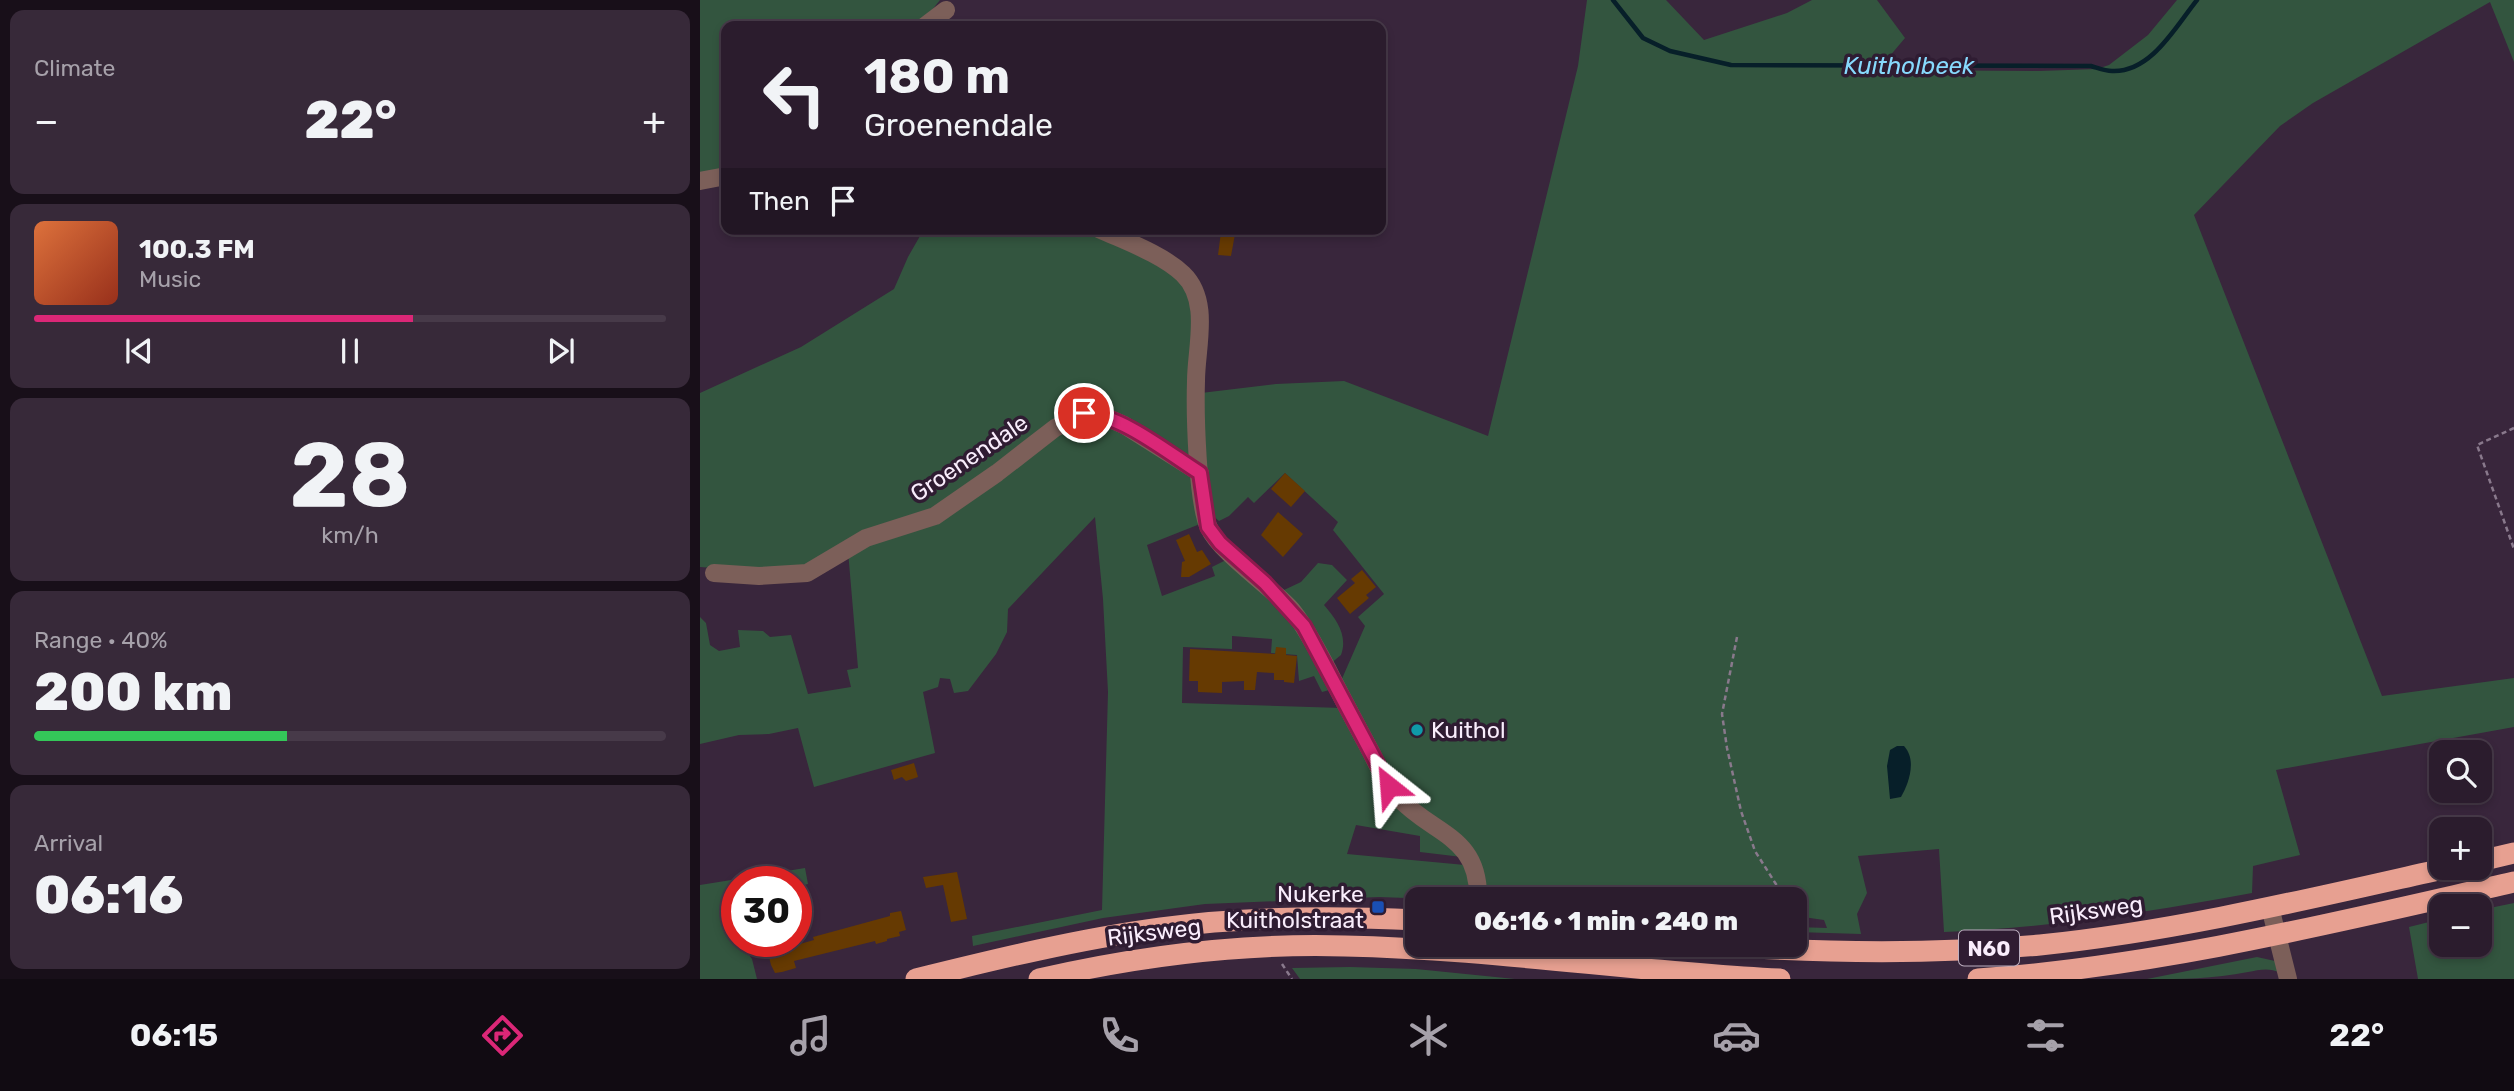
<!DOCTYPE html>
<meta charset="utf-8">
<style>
body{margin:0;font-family:Rubik,sans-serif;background:#372939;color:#f1f3f6;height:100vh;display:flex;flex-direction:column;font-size:26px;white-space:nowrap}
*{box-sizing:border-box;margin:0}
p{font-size:23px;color:#a6a1aa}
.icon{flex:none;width:38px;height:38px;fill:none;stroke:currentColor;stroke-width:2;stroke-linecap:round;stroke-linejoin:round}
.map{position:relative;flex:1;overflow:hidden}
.panel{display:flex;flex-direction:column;gap:10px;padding:10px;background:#180f19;width:700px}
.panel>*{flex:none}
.banner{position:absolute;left:21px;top:21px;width:665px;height:214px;border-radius:14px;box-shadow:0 4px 10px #0003,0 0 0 2px #473a49;background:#2b1c2d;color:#f1f3f6;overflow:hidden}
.fabs{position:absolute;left:1729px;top:740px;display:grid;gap:14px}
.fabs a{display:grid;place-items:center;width:63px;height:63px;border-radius:14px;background:#2b1c2d;box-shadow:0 4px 10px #0003,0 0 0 2px #473a49;font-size:35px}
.speed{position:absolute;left:21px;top:866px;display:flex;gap:14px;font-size:35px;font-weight:700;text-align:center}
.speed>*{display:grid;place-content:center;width:91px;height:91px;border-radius:50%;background:#2b1c2d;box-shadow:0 4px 10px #0003,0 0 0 2px #473a49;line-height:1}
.speed .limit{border:10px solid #d22;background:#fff;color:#111}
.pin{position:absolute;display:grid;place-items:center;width:60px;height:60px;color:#fff;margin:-30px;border:4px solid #fff;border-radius:50%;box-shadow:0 2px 7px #0007}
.me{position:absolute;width:77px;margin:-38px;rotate:332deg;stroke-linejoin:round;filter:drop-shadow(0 0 5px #0008)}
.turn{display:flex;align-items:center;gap:24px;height:147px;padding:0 28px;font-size:32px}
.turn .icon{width:91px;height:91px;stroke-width:2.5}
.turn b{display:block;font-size:49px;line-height:60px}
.then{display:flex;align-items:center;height:66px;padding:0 28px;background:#0003;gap:14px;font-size:26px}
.big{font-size:52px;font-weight:800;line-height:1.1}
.panel .card{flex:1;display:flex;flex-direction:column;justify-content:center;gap:10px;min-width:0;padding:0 24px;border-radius:14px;background:#372939}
.panel .dial{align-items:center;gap:0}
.dial b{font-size:91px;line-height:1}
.song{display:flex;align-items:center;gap:21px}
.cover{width:84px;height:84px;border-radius:10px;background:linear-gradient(135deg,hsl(20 70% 55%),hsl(10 70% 35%))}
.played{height:7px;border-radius:4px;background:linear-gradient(90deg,#db2777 60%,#473a49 60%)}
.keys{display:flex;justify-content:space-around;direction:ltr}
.heat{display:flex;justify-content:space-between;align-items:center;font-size:38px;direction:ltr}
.charge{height:10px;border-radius:5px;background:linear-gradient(90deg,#34c759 40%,#473a49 0)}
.trip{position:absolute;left:705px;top:887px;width:402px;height:70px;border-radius:14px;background:#2b1c2d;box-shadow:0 4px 10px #0003,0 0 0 2px #473a49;font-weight:800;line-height:70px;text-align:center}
.dock{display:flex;height:112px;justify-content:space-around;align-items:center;background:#110b12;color:#a6a1aa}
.dock .icon{width:49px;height:49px}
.dock .selected{color:#db2777}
.dock b{font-size:32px;color:#f1f3f6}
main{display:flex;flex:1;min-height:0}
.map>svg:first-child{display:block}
.green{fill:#33553f}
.water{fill:#071f29}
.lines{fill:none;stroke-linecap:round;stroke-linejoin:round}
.stream{stroke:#071f29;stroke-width:4.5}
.building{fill:#663a02}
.path{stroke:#89798c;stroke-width:2.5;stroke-dasharray:5 3.5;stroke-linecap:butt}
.minor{stroke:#7c5f59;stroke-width:18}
.highway{stroke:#e7a091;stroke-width:21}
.route-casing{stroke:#8e194d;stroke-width:18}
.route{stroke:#db2777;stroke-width:12}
.culture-dot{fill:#0f9aa8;stroke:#2f1c32;stroke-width:2.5}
.transit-dot{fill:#1a4fb4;stroke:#2f1c32;stroke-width:2.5}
.labels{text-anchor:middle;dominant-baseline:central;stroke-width:7;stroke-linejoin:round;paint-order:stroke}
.shield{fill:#2f1c32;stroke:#bcaebf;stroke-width:2}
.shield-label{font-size:21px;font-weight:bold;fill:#f9edfc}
.street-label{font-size:23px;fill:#f9edfc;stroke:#2f1c32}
.poi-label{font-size:23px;fill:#f9edfc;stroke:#2f1c32;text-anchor:start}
.water-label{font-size:24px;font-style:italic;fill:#87dafd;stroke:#2f1c32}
</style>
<main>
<section class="panel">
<div class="card"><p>Climate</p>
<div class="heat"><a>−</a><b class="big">22°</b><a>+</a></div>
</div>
<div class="card">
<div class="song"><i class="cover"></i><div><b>100.3 FM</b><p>Music</p></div></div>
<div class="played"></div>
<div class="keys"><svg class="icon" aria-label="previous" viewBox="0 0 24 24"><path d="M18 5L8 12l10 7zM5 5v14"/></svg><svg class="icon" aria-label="pause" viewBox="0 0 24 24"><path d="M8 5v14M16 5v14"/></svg><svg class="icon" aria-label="next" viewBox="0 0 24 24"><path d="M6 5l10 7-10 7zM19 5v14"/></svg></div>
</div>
<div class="card dial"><b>28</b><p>km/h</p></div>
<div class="card"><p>Range · 40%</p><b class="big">200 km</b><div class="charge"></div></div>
<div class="card"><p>Arrival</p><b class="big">06:16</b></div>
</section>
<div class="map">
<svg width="1814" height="979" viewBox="0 0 1814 979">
<rect width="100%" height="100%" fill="#39263c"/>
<path class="green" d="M0,0H240L219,26H124L115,24V26H26V173L0,178Z
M887,0H966L1004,40L1087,13L1112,0H1177L1205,38L1178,70L1339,71L1397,69L1409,65L1448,35L1477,0H1814V62L1790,2L1613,103L1580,126L1494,215L1682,696L1814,678V727L1576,770L1600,855L1553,866L1552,893C1450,912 1348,928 1244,932L1239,849L1158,856L1167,893L1157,914L1161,934L1096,932V927L1127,928L1124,920L1096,916V900L793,899L783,881L700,790L641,681L665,626L658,617L684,594L633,530L638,522L585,473L554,503L548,497L529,516L519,521L512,515L508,505L501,393L576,384L644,381L788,436L878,66Z
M224,229H388L430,250L479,278L494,306V460L394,409L243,509L110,566L66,572L0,567V393L101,347L194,289L208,257Z
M402,419L491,475L500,524L447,545L462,596L515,576L512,567L530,558L589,613L633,689L622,692L614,676L599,681L597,655L571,653L572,639L532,636V649L483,647L482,703L642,708L683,784L762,857L720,852V836L656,825L647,854L765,865C769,878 772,889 761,900L679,897L505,904L403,918L273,946L272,936L402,910L408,692L403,599L395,517L308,609L307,632L296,654L268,691L254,693L250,679L240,678L238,687L223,692L235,753L114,787L98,728L69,734L39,735L0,744V617L6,623L10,645L19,651L40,647L38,630L63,631L70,637L91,635L108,694L151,687L147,670L158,668L148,551L226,525L374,421Z
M618,563L632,565L647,580L624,605C637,620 648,636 641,655L630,664L584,590L601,582Z
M105,868L108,884L96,887V882H37V930L33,932L37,942H40L52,959L57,979H0V885Z
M1814,903V979H1718L1709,927L1741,919V945H1780V910Z
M1557,957L1575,961L1580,973C1569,967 1559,970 1548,972C1513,979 1482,979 1447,979Z
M650,967L716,969L815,979H600L592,968Z"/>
<path class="water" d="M1197,746H1204C1217,760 1209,783 1201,797L1190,799L1187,766L1190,750Z"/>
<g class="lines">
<path class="stream" d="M913,0L943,38L970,51L1031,65L1391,66C1398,68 1405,71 1412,71C1451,73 1476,26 1497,0"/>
</g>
<path class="building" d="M521,232L535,234L531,256L518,255Z
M585,473L605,491L591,507L571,489Z
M578,512L603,534L583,557L561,535Z
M489,534L497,552L502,550L511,564L489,577H481L482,562L485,561L476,540Z
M662,570L676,587L666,595L669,598L650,614L637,598L655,583L651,579Z
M576,647L586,648V655L597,656L594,683L584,682V674V680H574V673L557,672L555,690H544V681L522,682V693L498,692V681H489L490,649L575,654Z
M214,763L218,777L206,781L202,777L194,780L191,770Z
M257,872L267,919L251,922L243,885L226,888L223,877Z
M201,911L206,930L199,932L200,936L187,939V941L176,944L175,941L94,961L96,968L82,972L75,973L71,965L68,953L114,940L113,937L190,916V913Z"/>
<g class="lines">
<path class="path" d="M1814,428L1777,445L1814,549
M1037,637L1022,714L1027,748L1041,811L1055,851L1086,900
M582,964L592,979"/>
<path class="minor" d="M225,26L246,10
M0,181L26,176
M399,229C425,241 462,254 483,274C511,301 496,347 496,381C495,412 497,503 509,528C521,553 570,586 591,609C606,627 616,648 627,668C641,696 656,724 671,752C679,768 686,785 698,797C732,835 780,835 778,900
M14,573L59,576L107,573L166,538L235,516L297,473L355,428L384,413L408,418L424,425L500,473
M1570,907L1588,979"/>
<path class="highway" d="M1780,861L1814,853
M1005,945C1117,953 1228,955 1340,945C1477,931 1613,898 1747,868
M216,979C297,959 379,939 461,928C546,916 632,916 718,920
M339,979C439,956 543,943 645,946C791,949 935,972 1080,979
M1278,979C1460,966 1637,922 1814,882"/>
</g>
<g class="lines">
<defs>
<path id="route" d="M384,413C422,415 468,453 500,473L508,527L520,543L565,583L604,626L689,786"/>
</defs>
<use href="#route" class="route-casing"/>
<use href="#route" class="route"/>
</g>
<circle class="culture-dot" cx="717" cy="730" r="7"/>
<rect class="transit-dot" x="671" y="900" width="14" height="14" rx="3.5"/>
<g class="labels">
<rect class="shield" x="1259" y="930.5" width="60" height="35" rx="5"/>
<g class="shield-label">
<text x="1289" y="948">N60</text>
</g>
<g class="street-label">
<text transform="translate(269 458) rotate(-34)">Groenendale</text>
<text transform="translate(1396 910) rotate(-8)">Rijksweg</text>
<text transform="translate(454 932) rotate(-7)">Rijksweg</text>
</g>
<g class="poi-label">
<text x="731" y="730">Kuithol</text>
<text x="664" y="894" text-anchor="end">Nukerke<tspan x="664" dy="26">Kuitholstraat</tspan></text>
</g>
<g class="water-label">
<text x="1209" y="66">Kuitholbeek</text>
</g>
</g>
</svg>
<div class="fabs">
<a><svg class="icon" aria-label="search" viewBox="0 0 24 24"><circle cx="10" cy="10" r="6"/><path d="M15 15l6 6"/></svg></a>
<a>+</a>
<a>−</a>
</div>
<div class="speed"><div class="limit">30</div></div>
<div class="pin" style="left:384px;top:413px;background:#d93025"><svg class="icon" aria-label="arrive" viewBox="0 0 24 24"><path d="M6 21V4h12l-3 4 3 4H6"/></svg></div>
<svg class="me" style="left:689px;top:786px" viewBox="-20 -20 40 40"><path d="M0-17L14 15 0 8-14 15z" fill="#db2777" stroke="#fff" stroke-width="4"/></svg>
<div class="trip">06:16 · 1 min · 240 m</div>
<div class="banner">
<div class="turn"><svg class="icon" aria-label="left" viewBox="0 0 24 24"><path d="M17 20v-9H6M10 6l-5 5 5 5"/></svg><div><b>180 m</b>Groenendale</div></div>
<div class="then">Then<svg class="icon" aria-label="arrive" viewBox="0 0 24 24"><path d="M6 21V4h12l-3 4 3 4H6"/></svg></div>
</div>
</div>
</main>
<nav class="dock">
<b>06:15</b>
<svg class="icon selected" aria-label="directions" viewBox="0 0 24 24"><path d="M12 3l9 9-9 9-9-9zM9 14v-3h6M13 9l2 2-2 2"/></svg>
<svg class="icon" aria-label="music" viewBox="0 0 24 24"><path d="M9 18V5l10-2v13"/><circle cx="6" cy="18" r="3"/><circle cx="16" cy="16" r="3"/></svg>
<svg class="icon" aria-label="phone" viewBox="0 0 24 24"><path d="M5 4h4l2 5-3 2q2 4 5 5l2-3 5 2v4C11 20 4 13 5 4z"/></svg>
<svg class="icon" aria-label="climate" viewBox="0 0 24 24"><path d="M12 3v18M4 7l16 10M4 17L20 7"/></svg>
<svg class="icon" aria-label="car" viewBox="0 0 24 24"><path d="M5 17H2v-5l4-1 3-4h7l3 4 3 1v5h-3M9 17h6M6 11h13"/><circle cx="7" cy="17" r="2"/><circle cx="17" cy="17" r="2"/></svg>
<svg class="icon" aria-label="filters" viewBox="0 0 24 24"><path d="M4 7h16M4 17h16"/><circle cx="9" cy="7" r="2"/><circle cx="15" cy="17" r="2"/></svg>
<b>22°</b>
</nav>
